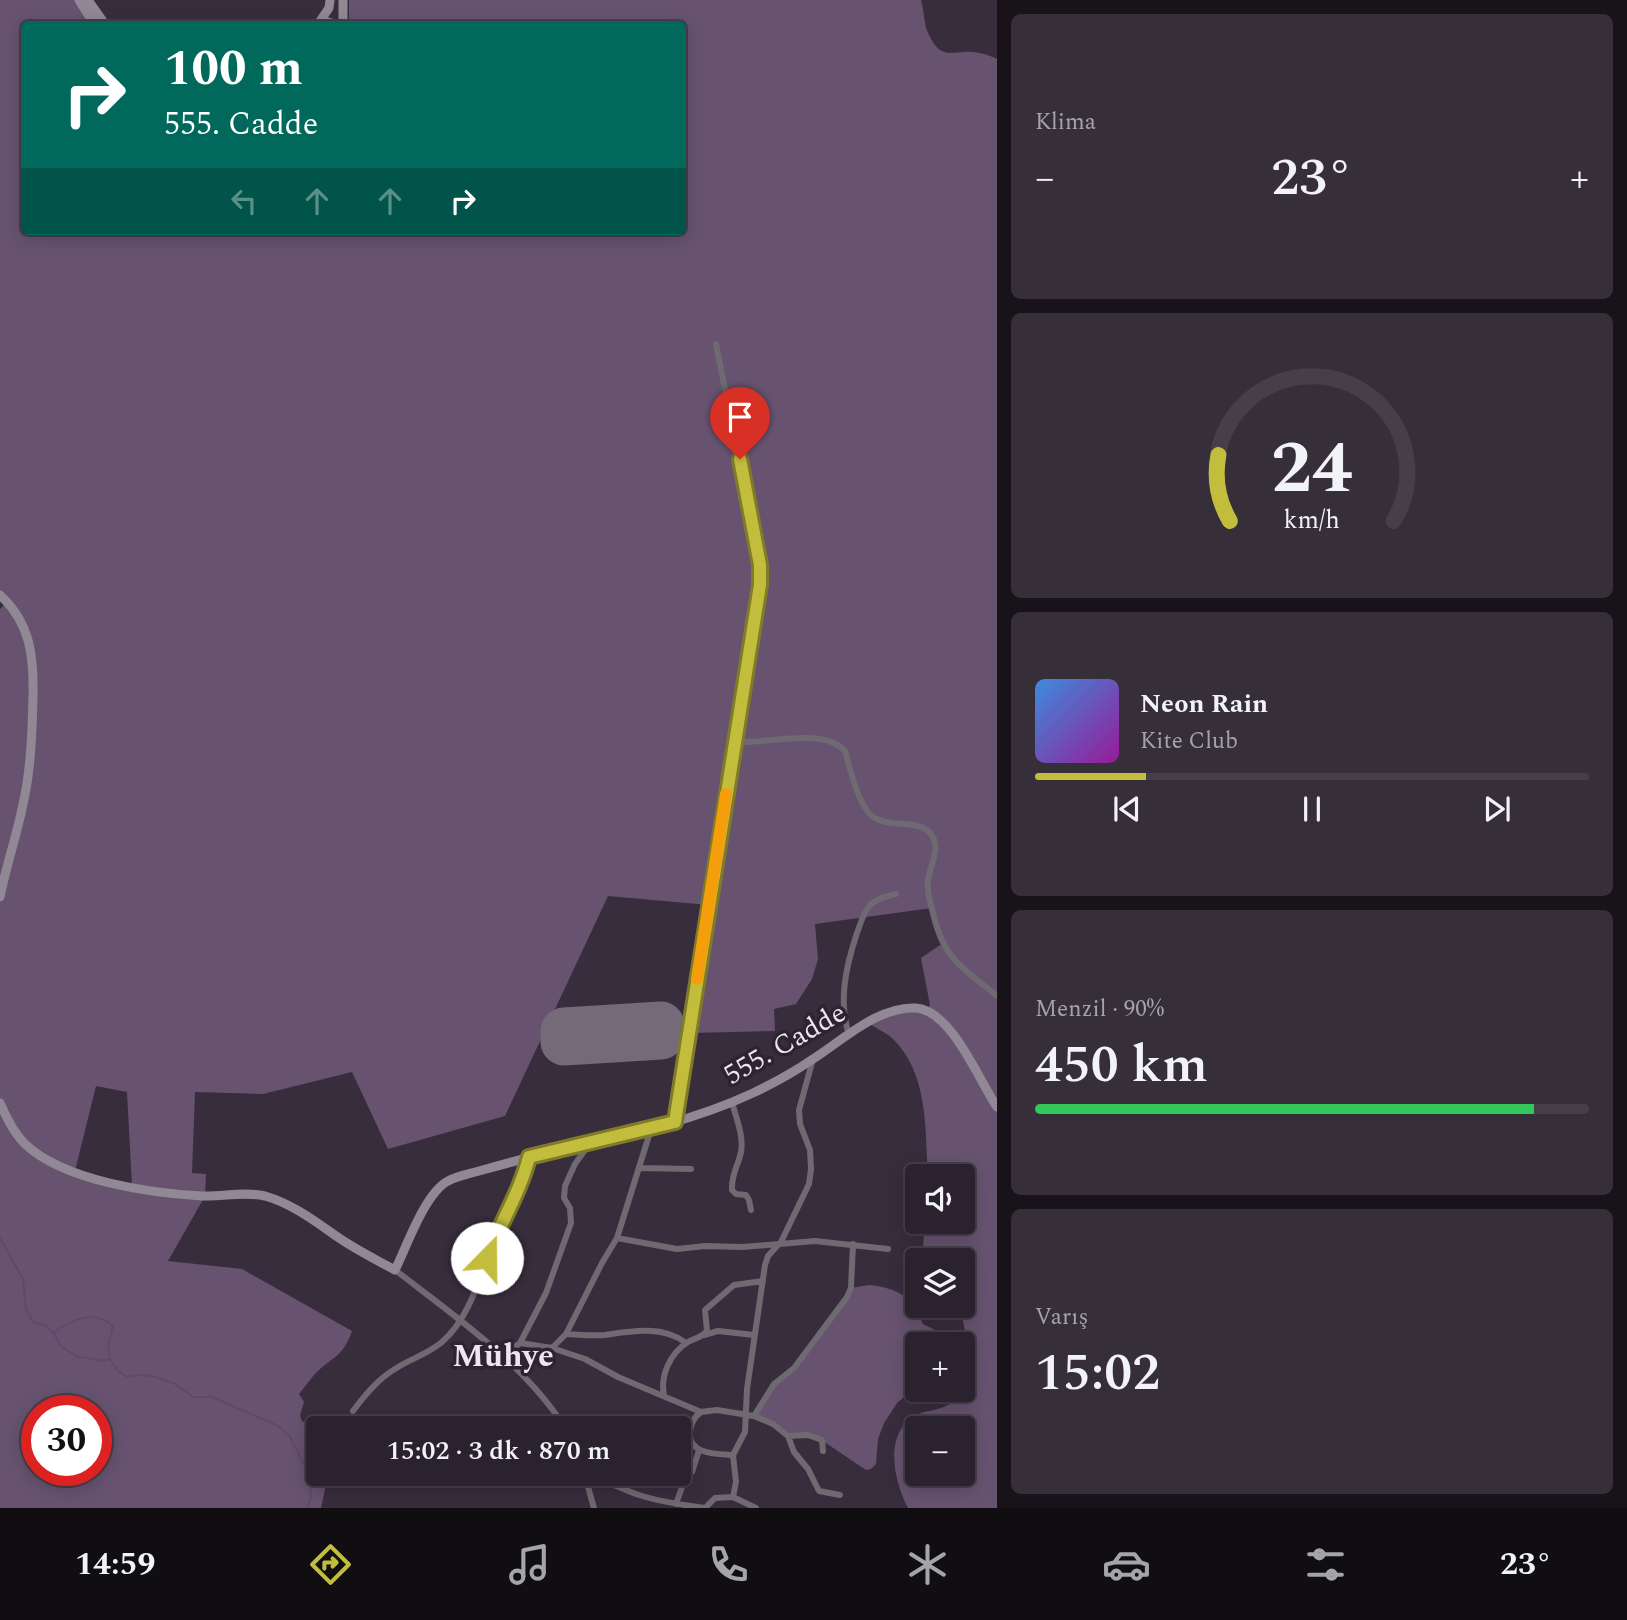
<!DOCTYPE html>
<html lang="tr">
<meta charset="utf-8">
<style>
body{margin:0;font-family:Spectral,serif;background:#362f3a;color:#f1f3f6;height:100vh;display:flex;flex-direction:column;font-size:26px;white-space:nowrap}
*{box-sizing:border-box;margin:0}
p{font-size:23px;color:#a5a4aa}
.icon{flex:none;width:38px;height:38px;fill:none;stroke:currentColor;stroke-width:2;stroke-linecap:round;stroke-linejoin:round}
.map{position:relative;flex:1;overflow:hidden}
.details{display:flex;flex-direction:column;gap:14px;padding:14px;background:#171319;width:630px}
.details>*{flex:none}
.hud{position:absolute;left:21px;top:21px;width:665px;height:214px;border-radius:7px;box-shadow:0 4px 18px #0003,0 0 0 2px #463f4a;background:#00695c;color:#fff;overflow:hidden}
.controls{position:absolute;left:905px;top:1164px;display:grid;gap:14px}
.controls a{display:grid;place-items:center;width:70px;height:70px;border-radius:7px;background:#2a222e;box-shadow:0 4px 18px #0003,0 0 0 2px #463f4a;font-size:35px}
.speed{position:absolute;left:21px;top:1395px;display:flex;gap:14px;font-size:35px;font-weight:700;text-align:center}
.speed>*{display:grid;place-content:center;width:91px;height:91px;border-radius:50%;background:#2a222e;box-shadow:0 4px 18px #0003,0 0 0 2px #463f4a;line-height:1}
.speed .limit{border:10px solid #d22;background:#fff;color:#111}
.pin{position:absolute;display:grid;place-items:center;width:60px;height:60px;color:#fff;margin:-72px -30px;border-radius:50% 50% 50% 0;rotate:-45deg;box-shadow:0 0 7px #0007}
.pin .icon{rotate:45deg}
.me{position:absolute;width:77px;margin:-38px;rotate:22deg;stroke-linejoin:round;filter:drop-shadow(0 0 5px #0008)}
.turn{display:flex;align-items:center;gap:24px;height:147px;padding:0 28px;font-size:32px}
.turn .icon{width:91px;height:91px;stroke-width:2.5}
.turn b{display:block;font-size:49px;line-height:60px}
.lanes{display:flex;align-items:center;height:66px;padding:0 28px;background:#0003;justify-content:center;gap:35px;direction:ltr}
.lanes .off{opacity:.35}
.big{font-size:52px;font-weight:600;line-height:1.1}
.details .widget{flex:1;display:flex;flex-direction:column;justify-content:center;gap:10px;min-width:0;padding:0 24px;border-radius:10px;background:#362f3a}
.details .dial{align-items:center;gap:0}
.dial svg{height:182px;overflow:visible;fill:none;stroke:#463f4a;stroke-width:7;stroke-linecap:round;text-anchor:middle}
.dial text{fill:#f1f3f6;stroke:none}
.song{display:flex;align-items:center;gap:21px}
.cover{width:84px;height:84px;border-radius:10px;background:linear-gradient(135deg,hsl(210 70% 55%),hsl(300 70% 35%))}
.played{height:7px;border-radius:4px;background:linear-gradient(90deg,#c3bd3e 20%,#463f4a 20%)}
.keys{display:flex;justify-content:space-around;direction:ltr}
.heat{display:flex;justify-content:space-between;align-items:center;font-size:38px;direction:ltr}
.charge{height:10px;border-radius:5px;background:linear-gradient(90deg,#34c759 90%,#463f4a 0)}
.trip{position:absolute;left:306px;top:1416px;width:385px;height:70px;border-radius:7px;background:#2a222e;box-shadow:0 4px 18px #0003,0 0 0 2px #463f4a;font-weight:600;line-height:70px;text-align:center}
.dock{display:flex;height:112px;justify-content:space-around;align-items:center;background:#110e12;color:#a5a4aa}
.dock .icon{width:49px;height:49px}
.dock .selected{color:#c3bd3e}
.dock b{font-size:32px;color:#f1f3f6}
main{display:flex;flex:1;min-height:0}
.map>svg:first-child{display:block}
.green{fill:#675370;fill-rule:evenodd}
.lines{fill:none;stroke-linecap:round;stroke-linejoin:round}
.stream{stroke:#62486a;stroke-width:2}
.runway{stroke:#746a79;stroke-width:47}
.street{stroke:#6f6971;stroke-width:6}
.secondary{stroke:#918895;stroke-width:9}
.route-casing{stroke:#7f7b28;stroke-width:18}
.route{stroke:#c3bd3e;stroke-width:12}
.slow{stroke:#f59e0b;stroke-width:12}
.labels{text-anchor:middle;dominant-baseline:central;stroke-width:7;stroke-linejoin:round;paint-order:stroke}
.street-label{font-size:28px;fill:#ede5f0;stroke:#2e2333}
.quarter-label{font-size:32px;font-weight:bold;fill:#ede5f0;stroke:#2e2333}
</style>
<main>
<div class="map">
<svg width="997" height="1508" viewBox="0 0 997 1508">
<rect width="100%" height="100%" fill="#382d3d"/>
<path class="green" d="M0,0H79L94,24H24V231H682V24H349V0H921C924,10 924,24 928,33C938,54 944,54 964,52C975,51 987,54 997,59V1508H908C894,1481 883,1434 915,1416C925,1410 937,1411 946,1406C970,1395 973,1370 968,1347C965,1332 964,1318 957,1306H962V1260H922L925,1222H962V1176H928C925,1130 929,1072 891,1037C884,1032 875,1027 868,1023L895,1011L927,1010L930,1005L921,958L943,943L932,908L815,924L818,959L812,979L796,1004L774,1009L775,1031L689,1033L709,905L608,896L505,1116L388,1149L352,1072L263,1094L195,1092L192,1173L206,1174L205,1196L168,1261L242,1269L352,1331C342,1359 332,1356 314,1375C309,1381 304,1388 299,1394L304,1402L300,1416L302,1421L318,1429V1441L313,1445C307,1466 317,1471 325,1489L321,1508H0V609L7,602L0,595ZM96,1086L127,1092L132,1186L75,1171ZM37,1410H96V1470H37ZM917,1428H962V1474H917Z
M869,1285C885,1286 907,1293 916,1307C920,1312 920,1319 923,1324L935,1330L938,1344H917V1390H933L903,1398L897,1403L884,1423L878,1439L876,1464L871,1469L866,1470L817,1437L788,1436L754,1416L774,1384L788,1374L851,1288Z"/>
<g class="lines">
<path class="stream" d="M0,1238L23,1279L26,1309L31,1318L33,1322L46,1326L53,1332L61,1346L78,1357C91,1356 96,1364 110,1359L119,1372L128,1377L139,1375L153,1376L175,1384L193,1397H212L278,1426L289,1435L305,1466L310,1481L311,1497L307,1508
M54,1332C72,1320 93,1309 113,1326L108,1346L110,1358"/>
<path class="runway" d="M661,1025V1036L564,1042V1031Z"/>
<path class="street" d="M734,742C763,745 824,726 845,751C850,768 858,804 871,815C888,830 917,817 931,834C942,849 929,866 928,881C927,891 930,903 933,913C943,959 963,968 997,996
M849,1035C838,1001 846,966 857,933C861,923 863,912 871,904C879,898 886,896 896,894
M732,1102C736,1118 744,1136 741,1152C738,1166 731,1175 732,1190L736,1194L746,1195L749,1200L751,1210
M675,1122L760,585V565L716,344
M640,1168L691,1169
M617,1238L677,1249L705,1246L743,1247L815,1241L888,1249
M395,1270C452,1314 527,1366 565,1428
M566,1334C579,1335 593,1336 605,1335C631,1331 663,1325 686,1343
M704,1335L718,1331L754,1335
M520,1343L552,1348L585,1359L618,1377L701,1412L717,1410L754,1416L773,1424L788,1436L808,1435L822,1440L823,1451
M552,1348L566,1334L602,1263L617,1238L651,1129
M503,1356L520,1343L546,1293L571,1223L570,1208L564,1198L565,1186L575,1164L590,1143
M664,1395C660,1376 670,1353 688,1342C695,1338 701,1338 707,1331L705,1310L734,1285L763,1281
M353,1411C365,1395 378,1379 395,1369C410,1359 428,1354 442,1342C472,1316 481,1271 495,1237C507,1208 521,1188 529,1157
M701,1412C694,1417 691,1423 690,1431C687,1455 718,1454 733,1455
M754,1416L774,1384L794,1368L847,1297L851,1288L853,1244
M788,1436L794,1452L808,1469L819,1491L840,1495
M585,1476L594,1508
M586,1477C606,1479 620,1489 639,1495C660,1502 683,1505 705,1508L715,1498L733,1497L756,1508
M733,1497L736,1482L733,1455L745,1432L747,1389L765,1265L768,1256L781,1242L809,1184L811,1169L810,1150L800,1124L799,1110L813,1059
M676,1504L686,1476L692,1472L699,1450"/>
<path class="secondary" d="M79,0L94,24
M88,0L105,24
M343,0V24
M318,24L329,8L330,0
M319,24L328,22L335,24
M0,595C31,623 34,658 33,698C32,733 31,769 23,804C17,835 6,866 0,897
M0,1103C6,1117 14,1133 25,1144C64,1181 150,1193 202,1196C223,1197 244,1191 265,1196C293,1204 316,1222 339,1238C357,1250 376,1260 395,1270C407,1246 425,1193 448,1181C457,1176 469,1174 479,1171C504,1164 529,1157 555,1151C623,1136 691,1122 753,1093C774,1083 794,1072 813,1059C843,1040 878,1006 916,1008C952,1011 978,1079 997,1107"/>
</g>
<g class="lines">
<defs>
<path id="route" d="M487,1258C500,1223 520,1193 529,1157L675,1122L760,585V565L740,459"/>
</defs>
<use href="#route" class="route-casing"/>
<use href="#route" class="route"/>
<path class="slow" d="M697,979L726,794"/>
</g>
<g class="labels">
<g class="street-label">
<text transform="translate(785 1044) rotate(-30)">555. Cadde</text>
</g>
<g class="quarter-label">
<text x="503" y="1356">Mühye</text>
</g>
</g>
</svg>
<div class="controls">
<a><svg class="icon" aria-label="sound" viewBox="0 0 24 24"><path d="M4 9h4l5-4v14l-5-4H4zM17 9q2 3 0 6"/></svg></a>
<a><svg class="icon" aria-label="layers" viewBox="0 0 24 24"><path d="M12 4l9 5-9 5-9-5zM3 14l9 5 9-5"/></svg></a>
<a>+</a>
<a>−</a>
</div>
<div class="speed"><div class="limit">30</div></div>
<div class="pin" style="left:740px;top:459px;background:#d93025"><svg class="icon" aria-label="arrive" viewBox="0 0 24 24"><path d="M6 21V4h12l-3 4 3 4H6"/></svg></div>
<svg class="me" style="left:487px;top:1258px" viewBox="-20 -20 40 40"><circle r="19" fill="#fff"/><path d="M0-13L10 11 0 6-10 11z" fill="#c3bd3e"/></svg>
<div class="trip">15:02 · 3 dk · 870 m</div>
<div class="hud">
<div class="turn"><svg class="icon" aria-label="right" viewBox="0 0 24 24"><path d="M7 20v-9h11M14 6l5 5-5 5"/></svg><div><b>100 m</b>555. Cadde</div></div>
<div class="lanes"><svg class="icon off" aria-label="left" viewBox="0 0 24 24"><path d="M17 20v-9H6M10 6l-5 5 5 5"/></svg><svg class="icon off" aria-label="ahead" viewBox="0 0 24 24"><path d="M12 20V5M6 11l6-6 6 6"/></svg><svg class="icon off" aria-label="ahead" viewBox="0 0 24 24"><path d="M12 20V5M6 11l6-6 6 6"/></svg><svg class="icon" aria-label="right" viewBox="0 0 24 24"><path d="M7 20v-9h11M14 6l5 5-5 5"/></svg></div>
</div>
</div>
<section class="details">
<div class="widget"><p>Klima</p>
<div class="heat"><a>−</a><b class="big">23°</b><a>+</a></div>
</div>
<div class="widget dial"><svg viewBox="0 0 100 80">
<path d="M14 69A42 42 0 1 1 86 69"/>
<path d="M14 69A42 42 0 0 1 9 40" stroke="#c3bd3e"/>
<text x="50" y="56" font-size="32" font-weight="700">24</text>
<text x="50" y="72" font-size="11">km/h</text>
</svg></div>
<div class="widget">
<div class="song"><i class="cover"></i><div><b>Neon Rain</b><p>Kite Club</p></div></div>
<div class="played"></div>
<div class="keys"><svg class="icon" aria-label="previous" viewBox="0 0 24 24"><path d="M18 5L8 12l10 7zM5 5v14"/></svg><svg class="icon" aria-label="pause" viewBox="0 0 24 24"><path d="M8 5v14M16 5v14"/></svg><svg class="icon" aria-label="next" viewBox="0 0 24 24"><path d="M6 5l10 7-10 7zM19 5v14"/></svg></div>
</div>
<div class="widget"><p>Menzil · 90%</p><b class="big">450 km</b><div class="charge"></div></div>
<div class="widget"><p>Varış</p><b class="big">15:02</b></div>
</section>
</main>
<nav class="dock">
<b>14:59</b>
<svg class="icon selected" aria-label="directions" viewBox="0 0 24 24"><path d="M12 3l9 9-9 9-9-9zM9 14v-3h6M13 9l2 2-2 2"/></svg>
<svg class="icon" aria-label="music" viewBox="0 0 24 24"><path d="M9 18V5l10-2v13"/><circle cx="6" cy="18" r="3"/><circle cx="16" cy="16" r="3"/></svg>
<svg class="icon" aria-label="phone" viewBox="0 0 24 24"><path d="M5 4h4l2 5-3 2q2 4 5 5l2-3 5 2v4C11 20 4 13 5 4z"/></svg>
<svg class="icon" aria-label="climate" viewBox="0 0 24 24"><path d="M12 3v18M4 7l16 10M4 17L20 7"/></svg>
<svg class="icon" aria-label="car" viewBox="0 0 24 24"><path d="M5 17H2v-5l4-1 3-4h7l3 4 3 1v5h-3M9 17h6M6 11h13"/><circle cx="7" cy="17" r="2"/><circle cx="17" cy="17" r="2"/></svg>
<svg class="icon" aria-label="filters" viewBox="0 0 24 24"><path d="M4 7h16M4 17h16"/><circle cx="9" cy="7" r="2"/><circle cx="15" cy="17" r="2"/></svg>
<b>23°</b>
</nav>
